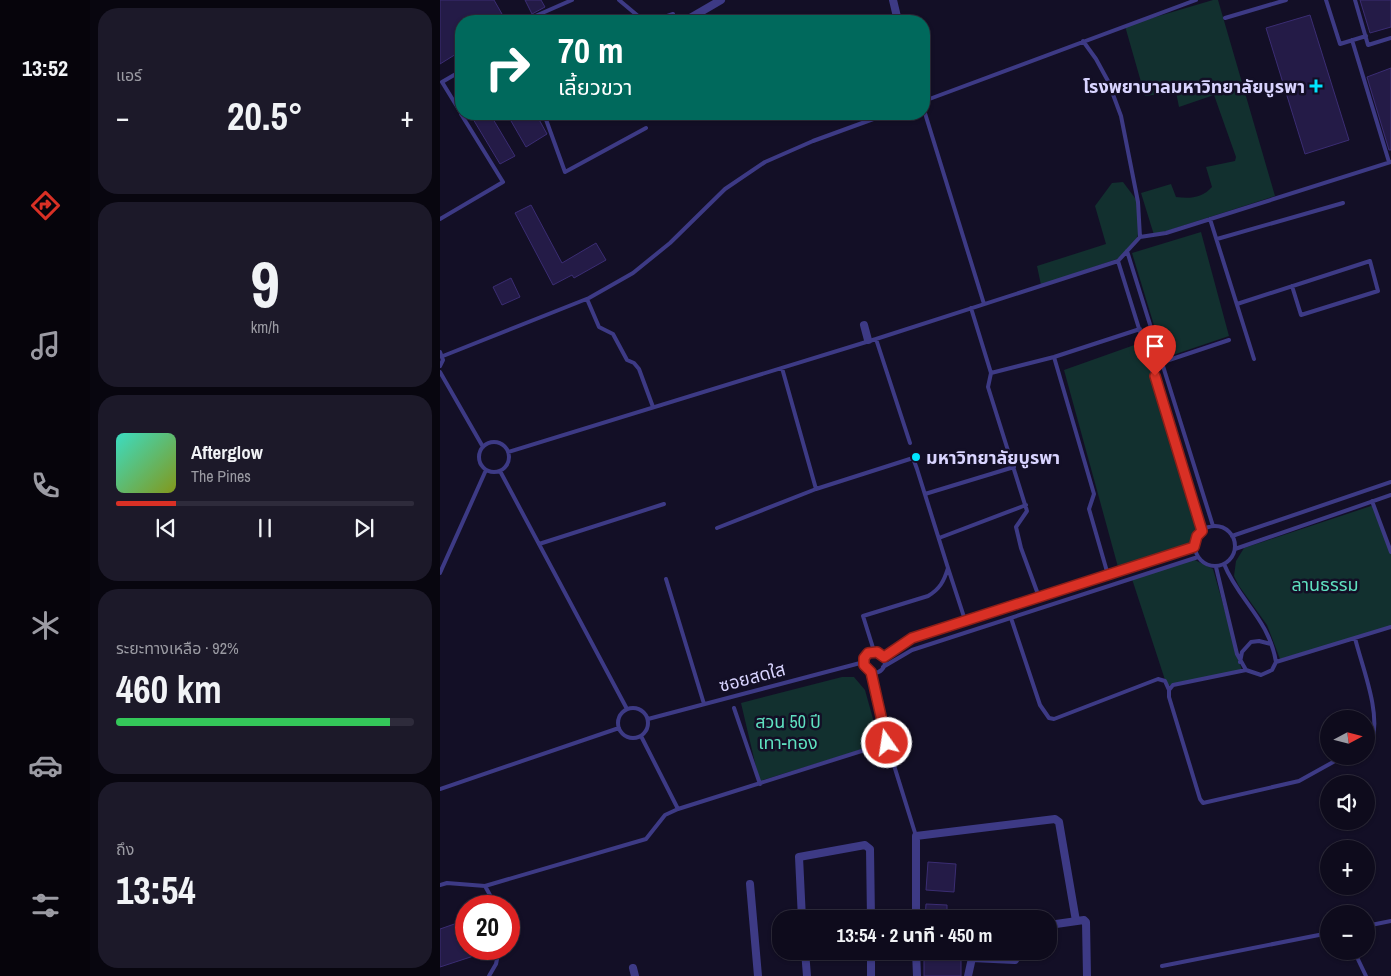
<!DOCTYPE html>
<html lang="th">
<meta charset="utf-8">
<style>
body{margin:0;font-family:"Archivo Narrow","Noto Sans Thai",sans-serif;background:#1c1929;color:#f1f3f6;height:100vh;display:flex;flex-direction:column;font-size:19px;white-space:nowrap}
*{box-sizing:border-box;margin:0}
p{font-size:16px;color:#9b9ba3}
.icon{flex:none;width:28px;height:28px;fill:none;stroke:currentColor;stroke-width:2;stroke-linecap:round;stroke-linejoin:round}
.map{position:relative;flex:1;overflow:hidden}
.side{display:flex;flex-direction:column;gap:8px;padding:8px;background:#08060f;width:350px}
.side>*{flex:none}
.guide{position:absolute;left:15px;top:15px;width:475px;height:105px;border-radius:20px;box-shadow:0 1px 4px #0004,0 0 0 1px #2e2b3b;background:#00695c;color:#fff;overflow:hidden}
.needle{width:32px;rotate:83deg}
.controls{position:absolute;left:880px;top:710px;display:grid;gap:10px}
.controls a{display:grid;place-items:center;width:55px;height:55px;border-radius:50%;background:#0e0b1c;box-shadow:0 1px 4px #0004,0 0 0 1px #2e2b3b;font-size:25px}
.speed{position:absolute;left:15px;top:895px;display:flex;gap:10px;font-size:25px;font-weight:700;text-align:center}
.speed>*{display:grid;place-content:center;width:65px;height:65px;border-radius:50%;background:#0e0b1c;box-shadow:0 1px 4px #0004,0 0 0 1px #2e2b3b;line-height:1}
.speed .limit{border:8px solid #d22;background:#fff;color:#111}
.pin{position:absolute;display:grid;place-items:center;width:42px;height:42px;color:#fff;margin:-51px -21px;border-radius:50% 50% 50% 0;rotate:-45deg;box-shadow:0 0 5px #0007}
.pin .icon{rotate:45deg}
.me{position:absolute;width:55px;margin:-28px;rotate:347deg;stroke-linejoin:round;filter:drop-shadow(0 0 4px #0008)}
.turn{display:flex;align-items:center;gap:18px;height:105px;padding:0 20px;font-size:22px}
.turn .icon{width:65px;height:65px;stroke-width:2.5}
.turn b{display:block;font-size:35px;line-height:42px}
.big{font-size:38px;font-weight:700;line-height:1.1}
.side .tile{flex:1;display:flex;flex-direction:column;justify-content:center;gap:8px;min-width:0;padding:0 18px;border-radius:20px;background:#1c1929}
.side .dial{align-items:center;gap:0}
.dial b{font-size:65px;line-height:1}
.song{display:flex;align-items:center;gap:15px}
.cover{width:60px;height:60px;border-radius:8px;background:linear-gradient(135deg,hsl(170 70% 55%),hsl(70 70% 35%))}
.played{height:5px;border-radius:2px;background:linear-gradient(90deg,#d93025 20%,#2e2b3b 20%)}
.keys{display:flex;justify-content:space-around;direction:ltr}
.heat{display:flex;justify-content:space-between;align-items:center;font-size:28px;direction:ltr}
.charge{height:8px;border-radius:4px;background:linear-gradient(90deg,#34c759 92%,#2e2b3b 0)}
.trip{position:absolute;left:332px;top:910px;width:285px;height:50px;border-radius:20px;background:#0e0b1c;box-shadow:0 1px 4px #0004,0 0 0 1px #2e2b3b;font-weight:700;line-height:50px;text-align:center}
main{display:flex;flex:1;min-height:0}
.tabs{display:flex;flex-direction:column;width:90px;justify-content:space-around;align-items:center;background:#06040b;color:#9b9ba3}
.tabs .icon{width:35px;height:35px}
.tabs .current{color:#d93025}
.tabs b{font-size:22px;color:#f1f3f6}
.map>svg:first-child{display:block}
.green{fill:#12302f}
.building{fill:#241b47;stroke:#3b2d73}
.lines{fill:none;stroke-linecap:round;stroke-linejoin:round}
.lane{stroke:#3d3a85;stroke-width:4}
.street{stroke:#3d3a85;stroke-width:8}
.route-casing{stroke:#8d1f18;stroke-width:12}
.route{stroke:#d93025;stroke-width:9}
.poi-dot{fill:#00e5ff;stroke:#130f26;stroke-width:2}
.labels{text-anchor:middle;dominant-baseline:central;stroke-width:5;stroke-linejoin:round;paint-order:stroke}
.poi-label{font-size:18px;font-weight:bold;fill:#d9d4ff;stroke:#130f26;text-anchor:end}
.park-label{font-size:18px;fill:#5fe0c0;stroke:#130f26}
.street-label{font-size:18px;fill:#d9d4ff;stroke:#130f26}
</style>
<main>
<nav class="tabs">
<b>13:52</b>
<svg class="icon current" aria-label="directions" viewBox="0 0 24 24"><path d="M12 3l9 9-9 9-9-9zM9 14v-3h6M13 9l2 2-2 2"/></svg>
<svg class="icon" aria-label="music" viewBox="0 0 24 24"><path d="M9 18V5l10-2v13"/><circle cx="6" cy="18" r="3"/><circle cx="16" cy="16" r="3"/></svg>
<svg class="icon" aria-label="phone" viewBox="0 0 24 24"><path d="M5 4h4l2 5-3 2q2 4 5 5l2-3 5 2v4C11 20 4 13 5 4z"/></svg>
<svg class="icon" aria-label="climate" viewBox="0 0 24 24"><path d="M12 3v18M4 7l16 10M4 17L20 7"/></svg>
<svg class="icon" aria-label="car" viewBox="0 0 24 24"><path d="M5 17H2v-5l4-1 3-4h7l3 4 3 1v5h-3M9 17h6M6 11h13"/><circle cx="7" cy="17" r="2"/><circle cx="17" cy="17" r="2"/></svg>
<svg class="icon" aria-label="filters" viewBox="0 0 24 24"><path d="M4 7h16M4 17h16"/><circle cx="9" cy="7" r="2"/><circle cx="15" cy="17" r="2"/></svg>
</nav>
<section class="side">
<div class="tile"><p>แอร์</p>
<div class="heat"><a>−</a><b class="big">20.5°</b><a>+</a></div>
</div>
<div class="tile dial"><b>9</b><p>km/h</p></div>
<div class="tile">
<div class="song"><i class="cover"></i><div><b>Afterglow</b><p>The Pines</p></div></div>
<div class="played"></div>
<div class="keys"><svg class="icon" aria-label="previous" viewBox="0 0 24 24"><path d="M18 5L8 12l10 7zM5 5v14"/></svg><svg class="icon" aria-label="pause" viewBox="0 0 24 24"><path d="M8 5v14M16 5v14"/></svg><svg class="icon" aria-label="next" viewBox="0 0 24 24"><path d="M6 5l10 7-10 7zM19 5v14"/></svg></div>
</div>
<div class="tile"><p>ระยะทางเหลือ · 92%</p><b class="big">460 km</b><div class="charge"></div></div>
<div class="tile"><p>ถึง</p><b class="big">13:54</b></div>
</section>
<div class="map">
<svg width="951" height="976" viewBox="0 0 951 976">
<rect width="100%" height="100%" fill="#130f26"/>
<path class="green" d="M773,0H778L835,196L714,235L701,193L731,184L736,197C750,199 762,198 772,187L766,167L795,161L796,157L774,95L739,107L736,92L705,96L685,26Z
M683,182L698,202L701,225L696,241L680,258L601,285L597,266L666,244L655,206L672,183Z
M761,232L789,336L724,358L692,253Z
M700,343L724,408L762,531L750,549L703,564L678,567L624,370Z
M934,505L951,552V627L840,659L827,625L799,586L794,576L796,561L804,548Z
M753,559L773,569L802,671L727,686L692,579Z
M402,677H414L425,690L440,744L323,780L320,784L301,703Z"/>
<path class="building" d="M0,0H54L66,21H21V51L0,64Z
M85,0H101L105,7L92,14Z
M920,0H951V27L930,33Z
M870,15L909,140L865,154L826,28Z
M951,68V150H949L927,77Z
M30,114H50L75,156L60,164Z
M67,114H96L107,134L86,147Z
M91,205L122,263L156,243L166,260L134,278L132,275L113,285L75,213Z
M71,278L80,297L62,305L53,287Z
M488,862L516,864L514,892L486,890Z
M486,904L507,905V919H485Z
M26,920V949L52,950L0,967V929Z
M484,951H517V958H521V976H484Z"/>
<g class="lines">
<path class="lane" d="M179,0L204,21
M886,0L900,44L926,36
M915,0L928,45L951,38
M785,18L846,0
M84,21L132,0
M213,21L233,14
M912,40L949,162
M2,82L21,113
M2,82L21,71
M484,101L756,0
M484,110L544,304
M104,114L125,172L206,128
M0,219L63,182L21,114
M770,219L814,359
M700,237L726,233L951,162
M777,239L903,203
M687,251L773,526
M678,261L762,531
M147,299L159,327L173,334L187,360L194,363L199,369L213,407
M797,304L930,261L938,291L861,315L852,286
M531,308L551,373L548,387L587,511L576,527L581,548L599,597
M436,339L470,443
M0,352L3,360L0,366
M3,356L149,298L193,273L230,243L285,189L325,162L373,141L447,114
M614,357L654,494L649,509L668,575
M723,362L789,340
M342,368L376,489L473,458L477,469L508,568C504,581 500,589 488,596L423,616L434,651
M0,372L43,447
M551,373L614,357L700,329
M39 457a15 15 0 1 1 30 0a15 15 0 1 1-30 0Z
M68,452L436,339L678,261L700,237L698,202L681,116L668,81L656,59L643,41
M60,471L187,709
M485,494L574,467
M932,501L951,552
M755 546a20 20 0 1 1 40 0a20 20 0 1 1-40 0Z
M277,528L376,489
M792,536L951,482
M499,538L586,505
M99,544L224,504
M795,549L951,495
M776,567L797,654L806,670L821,675L832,670L836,662C829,619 799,601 784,564
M508,568L525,620
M0,573L46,470
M226,579L264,704
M571,618L600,705L609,718L614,719L718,679L725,681L729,690
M915,638C922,667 941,712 932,741L926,744
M423 662a11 11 0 1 1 22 0a11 11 0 1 1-22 0Z
M444,657L472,638L754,547
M800,662L802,652L811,642L819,641L831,644
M836,662L951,627
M443,667L472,650L758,557
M806,670L733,685L729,690V697L760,799L763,803L859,781L904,756
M431,672L447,743L476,836
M294,708L320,784
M178 723a15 15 0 1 1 30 0a15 15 0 1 1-30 0Z
M208,719L424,662
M201,736L238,809L447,743
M0,789L179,728
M0,885L7,883L45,886L206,839L225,815L238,809
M45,886L56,906
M926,926L951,921
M914,951L926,976
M722,966L889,933
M49,976L56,964L59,949"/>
<path class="street" d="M453,0L458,21
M245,21L281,0
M424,325L428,340
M310,884L318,976
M362,919L359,857L425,845L430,849L431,919
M476,919V836L615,819L619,822L636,921
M609,925L644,920L646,922L647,976
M365,951L367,976
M431,951V976
M476,951L477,976
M193,968L195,976
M528,976L532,958L575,960L580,951"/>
</g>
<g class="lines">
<defs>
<path id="route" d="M447,743L431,672L424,665V658L428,653L437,652L444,657L472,638L754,547L757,536L762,531L715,376"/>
</defs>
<use href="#route" class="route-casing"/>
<use href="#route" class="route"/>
</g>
<g class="poi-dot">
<path d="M873.5 78.5h5v5h5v5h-5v5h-5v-5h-5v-5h5z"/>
<circle cx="476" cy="457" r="5"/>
</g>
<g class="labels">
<g class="poi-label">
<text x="865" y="86">โรงพยาบาลมหาวิทยาลัยบูรพา</text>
<text x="486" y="457" text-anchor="start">มหาวิทยาลัยบูรพา</text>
</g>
<g class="park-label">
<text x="885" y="584">ลานธรรม</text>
<text x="348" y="721">สวน 50 ปี<tspan x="348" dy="21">เทา-ทอง</tspan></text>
</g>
<g class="street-label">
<text transform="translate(312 677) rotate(-15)">ซอยสดใส</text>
</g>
</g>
</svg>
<div class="controls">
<a><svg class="needle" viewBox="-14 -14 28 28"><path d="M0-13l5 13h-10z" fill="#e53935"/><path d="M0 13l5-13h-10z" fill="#9b9ba3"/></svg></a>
<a><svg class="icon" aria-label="sound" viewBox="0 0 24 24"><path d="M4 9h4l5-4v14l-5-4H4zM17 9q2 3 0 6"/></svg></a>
<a>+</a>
<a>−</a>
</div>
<div class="speed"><div class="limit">20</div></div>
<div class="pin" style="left:715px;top:376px;background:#d93025"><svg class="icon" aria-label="arrive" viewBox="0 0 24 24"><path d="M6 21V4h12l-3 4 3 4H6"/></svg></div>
<svg class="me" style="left:447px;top:743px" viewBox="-20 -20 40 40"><circle r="17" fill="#d93025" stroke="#fff" stroke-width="3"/><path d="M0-11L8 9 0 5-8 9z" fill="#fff"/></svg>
<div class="trip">13:54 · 2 นาที · 450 m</div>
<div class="guide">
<div class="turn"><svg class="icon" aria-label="right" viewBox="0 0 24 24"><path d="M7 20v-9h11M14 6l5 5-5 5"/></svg><div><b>70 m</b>เลี้ยวขวา</div></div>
</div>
</div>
</main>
